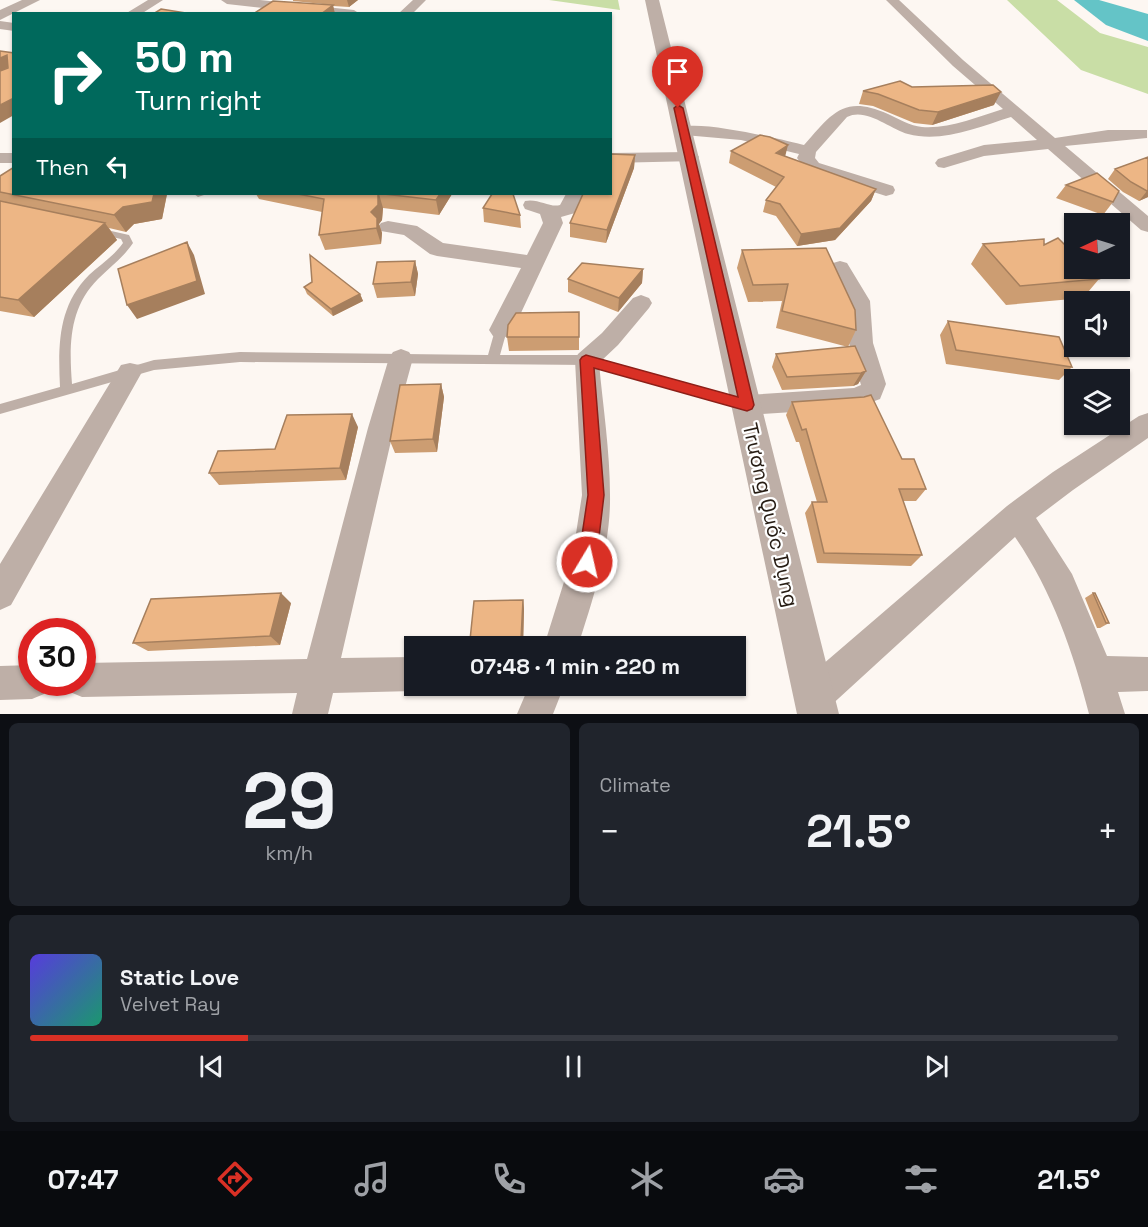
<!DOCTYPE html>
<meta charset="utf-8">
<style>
body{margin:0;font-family:"Space Grotesk",sans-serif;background:#20242c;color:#f1f3f6;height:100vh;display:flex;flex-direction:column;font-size:22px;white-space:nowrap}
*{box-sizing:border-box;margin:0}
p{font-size:20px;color:#9ea1a6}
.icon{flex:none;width:33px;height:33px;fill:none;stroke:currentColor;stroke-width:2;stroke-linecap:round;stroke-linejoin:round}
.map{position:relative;height:714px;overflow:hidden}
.panel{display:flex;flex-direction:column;gap:9px;padding:9px;background:#0d0f14;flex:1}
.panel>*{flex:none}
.guide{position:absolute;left:12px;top:12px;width:600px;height:183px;border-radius:0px;box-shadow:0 2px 4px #0004;background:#00695c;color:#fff;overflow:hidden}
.needle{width:39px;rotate:266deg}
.fabs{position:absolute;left:1064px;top:213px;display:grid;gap:12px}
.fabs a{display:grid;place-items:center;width:66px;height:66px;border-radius:0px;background:#171b24;box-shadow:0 2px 4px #0004;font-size:30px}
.speed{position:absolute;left:18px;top:618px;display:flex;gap:12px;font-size:30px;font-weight:700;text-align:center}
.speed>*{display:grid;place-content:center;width:78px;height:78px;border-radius:50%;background:#171b24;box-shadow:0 2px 4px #0004;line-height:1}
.speed .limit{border:9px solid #d22;background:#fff;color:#111}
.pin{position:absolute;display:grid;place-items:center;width:51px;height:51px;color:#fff;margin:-62px -26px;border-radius:50% 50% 50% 0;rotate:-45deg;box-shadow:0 0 6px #0007}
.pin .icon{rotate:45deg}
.me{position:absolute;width:66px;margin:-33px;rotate:9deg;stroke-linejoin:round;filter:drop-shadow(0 0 4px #0008)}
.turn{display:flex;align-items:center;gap:21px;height:126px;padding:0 24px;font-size:27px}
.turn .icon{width:78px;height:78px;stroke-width:2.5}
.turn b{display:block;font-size:42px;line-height:51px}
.then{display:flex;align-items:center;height:57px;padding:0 24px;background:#0003;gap:12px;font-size:22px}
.big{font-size:45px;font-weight:700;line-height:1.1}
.panel .card{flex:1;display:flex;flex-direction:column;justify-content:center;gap:9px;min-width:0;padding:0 21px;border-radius:9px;background:#20242c}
.panel .dial{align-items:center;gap:0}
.dial b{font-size:78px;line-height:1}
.song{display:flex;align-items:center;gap:18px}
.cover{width:72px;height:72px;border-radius:9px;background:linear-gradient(135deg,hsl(250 70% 55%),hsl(160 70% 35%))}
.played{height:6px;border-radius:3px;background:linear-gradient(90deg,#d93025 20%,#363941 20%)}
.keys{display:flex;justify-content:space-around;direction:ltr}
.heat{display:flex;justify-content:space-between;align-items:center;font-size:33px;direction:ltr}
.panel .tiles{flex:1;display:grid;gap:9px;grid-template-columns:1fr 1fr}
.card:last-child{grid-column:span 2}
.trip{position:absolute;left:404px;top:636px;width:342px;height:60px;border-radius:0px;background:#171b24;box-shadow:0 2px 4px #0004;font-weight:700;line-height:60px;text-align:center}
.tabs{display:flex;height:96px;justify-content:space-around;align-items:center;background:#090b0e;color:#9ea1a6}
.tabs .icon{width:42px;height:42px}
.tabs .active{color:#d93025}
.tabs b{font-size:27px;color:#f1f3f6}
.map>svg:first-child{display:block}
.green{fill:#c9dea6}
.water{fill:#64c4c7}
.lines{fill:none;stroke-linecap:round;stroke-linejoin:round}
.service{fill:#beafa7;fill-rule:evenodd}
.minor{fill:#beafa7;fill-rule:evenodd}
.tertiary{fill:#beafa7;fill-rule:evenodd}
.wall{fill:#cc9d72}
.shaded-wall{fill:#a67f5d}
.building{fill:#edb685;stroke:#a67f5d;stroke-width:1.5}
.route{fill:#d93025;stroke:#8d1f18;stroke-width:1.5}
.labels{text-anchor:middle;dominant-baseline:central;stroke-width:4.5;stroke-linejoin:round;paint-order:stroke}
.street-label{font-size:21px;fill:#271d14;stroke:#fff}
</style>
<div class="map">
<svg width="1148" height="714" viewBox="0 0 1148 714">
<rect width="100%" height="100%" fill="#fdf7f2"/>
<path class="green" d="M549,0H618L620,10Z
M1007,0H1057L1100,33L1148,47V94L1081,70Z"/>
<path class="water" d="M1074,0H1099L1148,14V41L1106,25Z"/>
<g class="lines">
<path class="service" d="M194,194H207L198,197Z
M98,228L129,235L133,243C123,258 110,267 98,279C69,308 69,345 72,384L154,360L240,352L488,355L495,330L501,326L507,330L500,355H587L745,400L750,401L751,405L750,409L745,410L587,365L240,362L154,370L0,414V404L60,387C58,345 58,306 89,275C101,264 114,256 123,243L121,239L95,233L93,231Z"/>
<path class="minor" d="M148,0H163L141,14H125Z
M221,0H260L354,10L360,14H316L227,4Z
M413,0H426L412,14H398Z
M886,0H899L963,60L1055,138L1108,130H1147V138L1065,146L1148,216V232L1141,230L1048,149L984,156L944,168L938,167L935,163L938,159L984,145L1037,140L1011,117C979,127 942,143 908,134C890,129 866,107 847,117L816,152L815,158L819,163L893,186L895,190L893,194L886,196L807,171L797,158L799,154L741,140L684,135L676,130C687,116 784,140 804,145C832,114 843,94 888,114C899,119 910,126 922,127C949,129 977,117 1003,109L953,66Z
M0,21L14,23V31L0,29Z
M690,152L696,153L699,157L696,161L610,163V153Z
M0,153H14V163H0Z
M566,194H584L575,213L561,217L563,223L513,330L509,336L501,338L493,336L489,330L521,268L437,256L430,254L404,235L381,231L378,227L381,223L388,221L417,226L443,243L527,255L543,223L540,214L525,209L523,205L525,201C538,198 550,208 560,205Z
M840,261L847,263L870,301L873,343L886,384L880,399L856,408L747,415L738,412L734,405L738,398L747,395L854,388L861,385L849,343L848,301L829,268L833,263Z
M641,295L649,298L652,303L649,308L618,345L599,363C603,407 610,451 610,495C611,546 593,599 578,646H544L573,553L582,495L575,360L578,354L602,333L633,298Z
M401,349L409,352L413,358L394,428L341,658L414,657V686H426L414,691L333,693L328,714H292L297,693L82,697L70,692L66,682H82V663L307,659L368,428L389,358L393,352Z
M130,363L139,365L142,372L11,605L0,610V564L121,365Z
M1148,413V438L1073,490L1036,518L1072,574L1107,656L1148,657V691L1118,692L1125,714H1089C1073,651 1052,591 1015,537L827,709L814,714L801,709L796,696L801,683L1007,506L1053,472L1139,416Z
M32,665V682H49L44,694L32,699L0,700V666Z
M529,686H564L553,714H517Z"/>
<path class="tertiary" d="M22,0H40L0,20V10Z
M645,0H659L839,714H797Z"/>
</g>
<path class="wall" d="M293,0H358L349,7L333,6L335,14H253L323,4L293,1Z
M912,87L994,105L932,125L914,123L873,106L859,104L863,91Z
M731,151L785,156L876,189L871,201L835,240L797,246L776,216L763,212L766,200L776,187L729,163Z
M635,155L634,168L606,243L570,237V223Z
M1148,157V197L1139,201L1123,192L1108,179L1115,169Z
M0,176L14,194H167L162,219L134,224L126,232L109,228L117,240L34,317L0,311Z
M1066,185L1113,202L1103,215L1056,198Z
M256,194H452L439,215L383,208L382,220L379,224L382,233L381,244L325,250L319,235L322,212L259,199Z
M483,208L520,215L521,228L484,222Z
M983,244L1044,245L1099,279L1083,298L1006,305L971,264Z
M742,250L856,330L848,347L776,328L782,301L748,302L737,268Z
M415,261L418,274L415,296L377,298L373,284Z
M643,269L642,283L618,312L568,292V279Z
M304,287L360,294L363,301L333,316L307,294Z
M579,312V350L509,351L507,337Z
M948,321L1072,367L1059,380L946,364L940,335Z
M776,354L866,371L858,384L853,386L782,390L772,367Z
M441,384L444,397L437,452L395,453L390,441Z
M792,402L902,459L926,489L916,501H903L922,555L911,566L817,563L805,513L812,502H817L799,442H796L786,415Z
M358,427L346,480L219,485L209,473L275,449Z
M1093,593L1109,623L1100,628H1097L1085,598Z
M523,600L524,609L523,646H473L470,640Z
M291,603L280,645L148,651L133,643Z"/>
<path class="shaded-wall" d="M347,0H358L349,7Z
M333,5L335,14H321Z
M7,55L14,64L0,72V58Z
M1001,92L994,105L932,125L938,112Z
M14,98V115L0,123V105Z
M788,145L785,157L776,153Z
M635,155L634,168L606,243L607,230Z
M876,189L871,201L835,240L797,246L801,234Z
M1148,190V197L1139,201L1147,191Z
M154,194H167L162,219L134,224L126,232L114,215L123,207Z
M379,194L383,208L382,220L379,224L382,233L381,244L371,212Z
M440,194H452L439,215L436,200Z
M105,223L117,240L34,317L18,300Z
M187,242L194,255L205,294L137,319L127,305Z
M415,261L418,274L415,296L411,282Z
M643,269L642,283L618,312L619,298Z
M360,294L363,301L333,316L331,309Z
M866,371L858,384L853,386L861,373Z
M441,384L444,397L437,452L433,439Z
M352,414L358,427L346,480L340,468Z
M281,593L291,603L280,645L270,636Z
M523,600L524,609L523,646L521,639Z"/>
<path class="building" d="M273,1L333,5L321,14H253Z
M161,9L192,14H153Z
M0,51L14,53V98L0,105V71L8,68L7,55L0,58Z
M900,81L912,87L993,85L1001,92L938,112L919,110L878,94L863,91Z
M760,135L770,137L788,145L776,153L876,189L840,228L801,234L780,204L766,200L784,177L731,151Z
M610,154L635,155L607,230L570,223L583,194H610Z
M1148,157V190L1147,191L1131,182L1115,169Z
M14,167V194H154L152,202L123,207L114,215L0,192V176Z
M1097,173L1119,191L1113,202L1066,185Z
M298,194H378V205L371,212L377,218V228L319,235L324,199Z
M384,194H440L436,200Z
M492,194H513L520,215L483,208Z
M0,201L105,223L18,300L0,297Z
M1058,238L1074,254V268H1089L1099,279L1020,286L983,244L1044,239V245Z
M187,242L197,281L127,305L118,269Z
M826,248L855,310L856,330L782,311L788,284L753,285L742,250Z
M310,255L360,294L331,309L304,287L312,282Z
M415,261L411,282L373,284L377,262Z
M582,263L643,269L619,298L568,279Z
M579,312V337H507L508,325L516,313Z
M948,321L1059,337L1072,367L956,350Z
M855,346L866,371L861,373L787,377L776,354Z
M441,384L433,439L390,441L400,385Z
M871,395L902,459H914L926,489H899L922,555L824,553L812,502H827L806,429L802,430L792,402L864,397Z
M352,414L340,468L209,473L218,451L275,449L287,415Z
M281,593L270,636L133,643L151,599Z
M1093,593H1095L1109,623H1106Z
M523,600L521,639L470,640L474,601Z"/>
<path class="route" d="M678,105L683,108L754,405L752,409L747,411L594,368L604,495L596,562L593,568L587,570L581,568L578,562L588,495L580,360L582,357L586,355L738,397L674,108Z"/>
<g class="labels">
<g class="street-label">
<text transform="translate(771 515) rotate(77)">Trương Quốc Dụng</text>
</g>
</g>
</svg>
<div class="fabs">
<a><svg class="needle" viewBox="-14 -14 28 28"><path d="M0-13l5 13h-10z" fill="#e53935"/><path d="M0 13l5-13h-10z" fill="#9ea1a6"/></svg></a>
<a><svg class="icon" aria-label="sound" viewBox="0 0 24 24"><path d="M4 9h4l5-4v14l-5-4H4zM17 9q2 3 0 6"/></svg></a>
<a><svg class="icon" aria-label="layers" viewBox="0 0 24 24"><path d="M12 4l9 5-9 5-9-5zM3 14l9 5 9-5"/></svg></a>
</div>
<div class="speed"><div class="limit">30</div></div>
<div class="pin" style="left:678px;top:108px;background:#d93025"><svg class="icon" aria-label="arrive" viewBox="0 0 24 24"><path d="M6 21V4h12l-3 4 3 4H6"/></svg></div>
<svg class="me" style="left:587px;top:562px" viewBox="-20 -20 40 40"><circle r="17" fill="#d93025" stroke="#fff" stroke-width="3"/><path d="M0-11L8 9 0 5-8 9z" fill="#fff"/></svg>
<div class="trip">07:48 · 1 min · 220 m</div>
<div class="guide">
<div class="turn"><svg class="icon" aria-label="right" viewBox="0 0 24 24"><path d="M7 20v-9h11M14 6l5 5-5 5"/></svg><div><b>50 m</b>Turn right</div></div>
<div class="then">Then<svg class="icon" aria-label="left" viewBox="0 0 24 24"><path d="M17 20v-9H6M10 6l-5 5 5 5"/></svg></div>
</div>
</div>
<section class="panel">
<div class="tiles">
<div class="card dial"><b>29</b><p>km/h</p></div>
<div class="card"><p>Climate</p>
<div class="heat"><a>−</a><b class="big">21.5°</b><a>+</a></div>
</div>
<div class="card">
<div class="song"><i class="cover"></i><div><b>Static Love</b><p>Velvet Ray</p></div></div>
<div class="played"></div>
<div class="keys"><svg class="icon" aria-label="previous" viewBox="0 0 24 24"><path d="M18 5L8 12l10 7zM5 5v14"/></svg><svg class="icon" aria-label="pause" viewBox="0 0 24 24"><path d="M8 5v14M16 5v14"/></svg><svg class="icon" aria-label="next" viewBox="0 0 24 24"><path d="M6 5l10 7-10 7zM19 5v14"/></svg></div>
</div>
</div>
</section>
<nav class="tabs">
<b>07:47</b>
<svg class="icon active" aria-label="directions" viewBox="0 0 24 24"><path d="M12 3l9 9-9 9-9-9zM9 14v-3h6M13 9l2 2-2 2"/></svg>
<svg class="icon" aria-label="music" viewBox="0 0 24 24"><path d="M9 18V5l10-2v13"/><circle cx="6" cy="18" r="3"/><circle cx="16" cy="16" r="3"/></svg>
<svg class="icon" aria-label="phone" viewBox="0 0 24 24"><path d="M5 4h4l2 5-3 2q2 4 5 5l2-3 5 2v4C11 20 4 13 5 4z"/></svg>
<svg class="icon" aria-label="climate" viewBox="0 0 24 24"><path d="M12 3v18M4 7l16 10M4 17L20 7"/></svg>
<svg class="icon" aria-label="car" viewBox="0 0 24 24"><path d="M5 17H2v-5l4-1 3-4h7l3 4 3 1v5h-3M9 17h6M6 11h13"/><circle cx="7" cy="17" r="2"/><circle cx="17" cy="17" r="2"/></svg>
<svg class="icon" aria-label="filters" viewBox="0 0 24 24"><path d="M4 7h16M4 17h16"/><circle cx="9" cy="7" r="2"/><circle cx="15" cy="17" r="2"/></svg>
<b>21.5°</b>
</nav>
